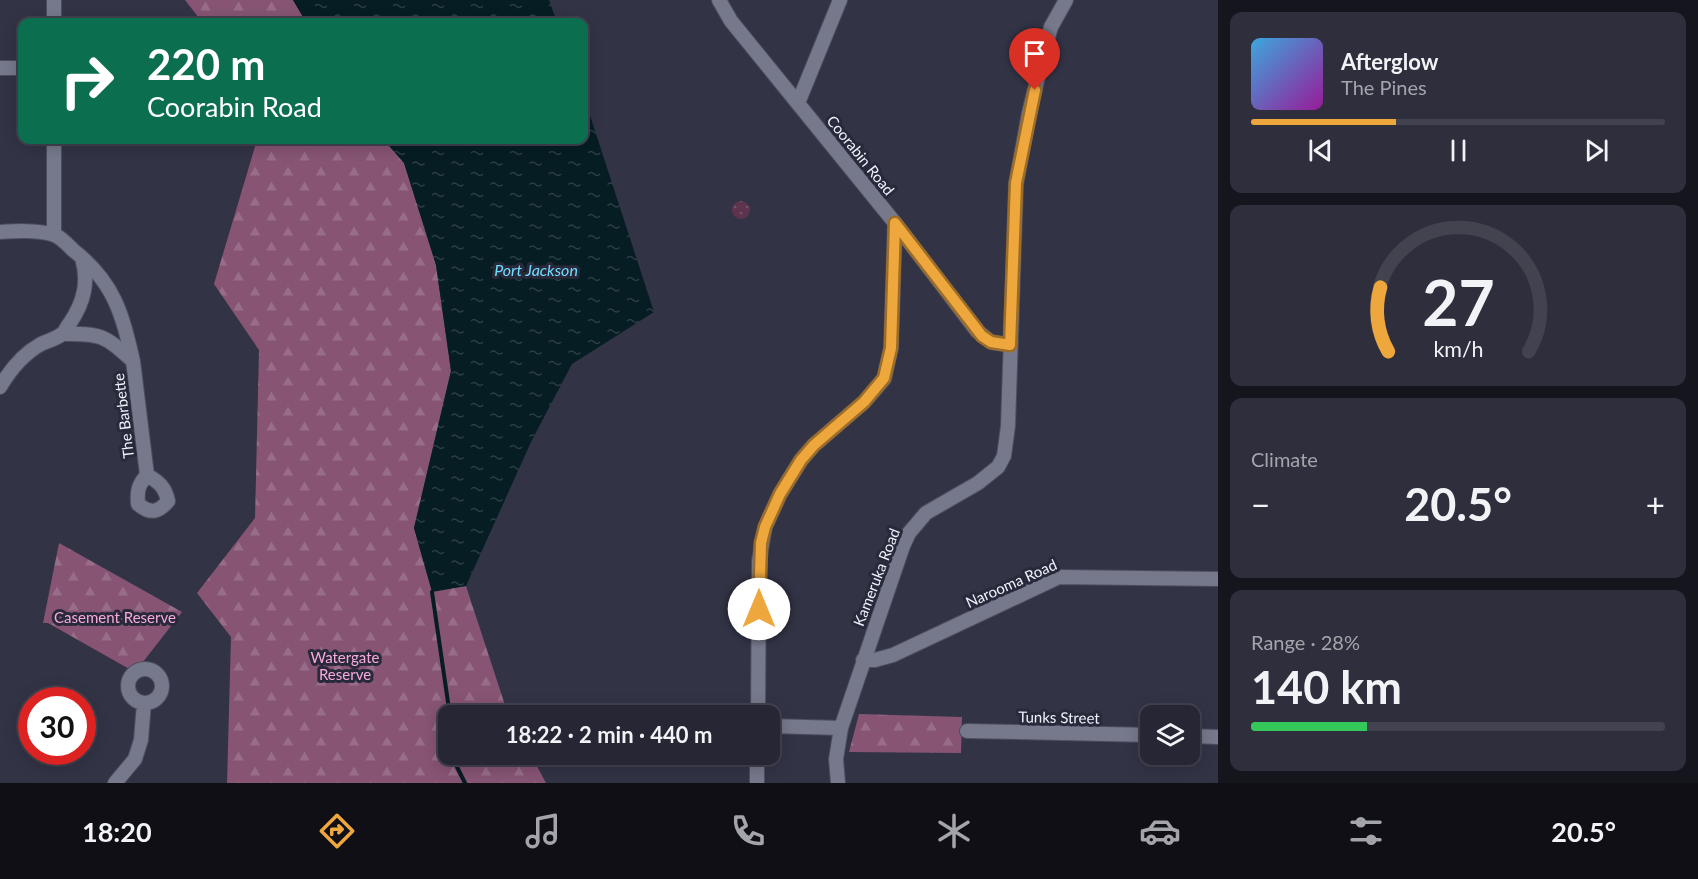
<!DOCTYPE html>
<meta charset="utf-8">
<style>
body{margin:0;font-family:Lato,sans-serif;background:#2e2e3c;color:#f1f3f6;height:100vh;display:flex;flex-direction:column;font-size:22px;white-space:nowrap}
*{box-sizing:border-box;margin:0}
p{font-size:20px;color:#a4a5ac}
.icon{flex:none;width:33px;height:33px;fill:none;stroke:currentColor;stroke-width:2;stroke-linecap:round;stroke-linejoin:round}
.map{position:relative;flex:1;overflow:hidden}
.drawer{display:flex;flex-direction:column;gap:12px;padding:12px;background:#15151d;width:480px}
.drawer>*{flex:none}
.top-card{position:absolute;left:18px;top:18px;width:570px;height:126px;border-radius:12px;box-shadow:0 3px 15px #0003,0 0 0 2px #42434f;background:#0b6e4f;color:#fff;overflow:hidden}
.buttons{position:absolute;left:1140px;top:705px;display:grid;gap:12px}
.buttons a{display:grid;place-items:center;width:60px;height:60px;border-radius:12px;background:#262634;box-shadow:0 3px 15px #0003,0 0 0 2px #42434f;font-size:30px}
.speed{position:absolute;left:18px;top:687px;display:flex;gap:12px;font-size:30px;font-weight:700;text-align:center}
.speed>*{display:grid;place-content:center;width:78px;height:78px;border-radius:50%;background:#262634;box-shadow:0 3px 15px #0003,0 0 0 2px #42434f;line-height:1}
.speed .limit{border:9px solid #d22;background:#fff;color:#111}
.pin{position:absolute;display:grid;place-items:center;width:51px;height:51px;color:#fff;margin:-62px -26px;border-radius:50% 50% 50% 0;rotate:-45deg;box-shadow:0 0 6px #0007}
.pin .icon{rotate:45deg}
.me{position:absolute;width:66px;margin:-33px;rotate:0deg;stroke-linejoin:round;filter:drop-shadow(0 0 4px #0008)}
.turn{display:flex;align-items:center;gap:21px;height:126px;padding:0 30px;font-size:27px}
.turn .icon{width:78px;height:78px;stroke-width:2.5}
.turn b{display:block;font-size:42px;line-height:51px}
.big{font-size:45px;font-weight:700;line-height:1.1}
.drawer .tile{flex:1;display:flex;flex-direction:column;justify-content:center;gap:9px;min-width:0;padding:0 21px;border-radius:12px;background:#2e2e3c}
.drawer .dial{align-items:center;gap:0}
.dial svg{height:156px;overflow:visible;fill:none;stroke:#42434f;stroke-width:7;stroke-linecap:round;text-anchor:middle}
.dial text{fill:#f1f3f6;stroke:none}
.song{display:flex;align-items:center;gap:18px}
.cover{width:72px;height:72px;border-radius:9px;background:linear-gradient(135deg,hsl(200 70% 55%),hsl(300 70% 35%))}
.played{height:6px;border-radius:3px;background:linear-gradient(90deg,#eea73d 35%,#42434f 35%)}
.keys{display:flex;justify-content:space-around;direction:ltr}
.heat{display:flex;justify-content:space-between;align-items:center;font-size:33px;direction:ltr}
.charge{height:9px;border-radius:4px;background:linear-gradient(90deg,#34c759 28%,#42434f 0)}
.trip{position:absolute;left:438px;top:705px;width:342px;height:60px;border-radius:12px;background:#262634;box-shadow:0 3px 15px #0003,0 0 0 2px #42434f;font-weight:700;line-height:60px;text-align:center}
.tab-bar{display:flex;height:96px;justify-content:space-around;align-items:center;background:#0f0f15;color:#a4a5ac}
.tab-bar .icon{width:42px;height:42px}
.tab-bar .active{color:#eea73d}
.tab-bar b{font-size:27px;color:#f1f3f6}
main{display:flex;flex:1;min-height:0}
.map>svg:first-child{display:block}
.grass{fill:url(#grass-dots)}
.forest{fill:url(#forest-firs)}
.water{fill:url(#water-ripples)}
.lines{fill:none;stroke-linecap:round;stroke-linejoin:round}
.stream{stroke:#061d24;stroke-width:4}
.minor-casing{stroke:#4d4e5d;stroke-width:16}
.minor{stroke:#76788c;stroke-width:14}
.route-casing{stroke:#9b6d28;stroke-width:15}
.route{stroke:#eea73d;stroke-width:10}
.labels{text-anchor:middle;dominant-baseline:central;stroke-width:6;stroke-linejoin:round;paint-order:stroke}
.street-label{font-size:15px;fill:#f0f1fd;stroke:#28293a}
.park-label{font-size:15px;fill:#f9aadb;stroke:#28293a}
.water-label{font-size:16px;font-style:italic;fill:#70deff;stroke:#28293a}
</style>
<main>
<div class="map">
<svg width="1218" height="783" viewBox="0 0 1218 783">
<defs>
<pattern id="grass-dots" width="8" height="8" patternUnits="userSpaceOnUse" patternTransform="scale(1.5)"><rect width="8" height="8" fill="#5d334e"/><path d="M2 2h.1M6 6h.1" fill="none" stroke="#755168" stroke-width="1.8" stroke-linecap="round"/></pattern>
<pattern id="forest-firs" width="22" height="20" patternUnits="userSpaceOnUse" patternTransform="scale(1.5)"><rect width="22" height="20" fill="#875474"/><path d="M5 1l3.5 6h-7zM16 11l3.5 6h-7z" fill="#986d89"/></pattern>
<pattern id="water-ripples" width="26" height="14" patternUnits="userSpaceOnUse" patternTransform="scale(1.5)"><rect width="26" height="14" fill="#061d24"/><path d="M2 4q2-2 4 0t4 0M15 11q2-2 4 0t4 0" fill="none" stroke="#2b3e45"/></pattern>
</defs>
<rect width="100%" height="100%" fill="#323345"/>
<path class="grass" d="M732 210a9 9 0 1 1 18 0a9 9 0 1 1-18 0Z"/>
<path class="forest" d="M185,0H293L306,22H202Z
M257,140H384L404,163L436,265L451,371L414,528L432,591L466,586L504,702L511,715L448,716V754L531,755L546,783H227L231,637L197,593L255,518L259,350L214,284Z
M59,543L182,612L139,667L131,670L48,623H43Z
M859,714L962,717L961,753L849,752Z"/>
<path class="water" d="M293,0H549L557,22H306Z
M584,97L654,312L572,364L532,440L466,586L432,592L414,528L451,371L436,265L404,163L384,140H584Z"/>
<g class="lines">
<path class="stream" d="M432,592L450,716
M455,754L457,767L465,783"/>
<defs>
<path id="minor" d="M54,0V22
M719,0L731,21L895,223L977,331L991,342L1010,345
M0,68H22
M798,103L840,0
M0,232C17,231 34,230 51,234C59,235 67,244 73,250C114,282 122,313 133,361
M54,234V140
M62,334C101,333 104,335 133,361L147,475C159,482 165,487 168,501C158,513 150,514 138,504C137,491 138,485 147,475
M0,387C10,370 23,354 41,344C47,341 56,339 62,334C65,332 67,326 70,323C84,302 89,282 82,258
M863,660H875L893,655L1059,577L1218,579
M128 686a17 17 0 1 1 34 0a17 17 0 1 1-34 0Z
M645,713L708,716
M758,716L759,561L765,527L780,494L801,460L814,445L864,402L884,379L891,348L895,223
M770,726L841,728
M967,731L1150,735
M1190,736L1218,737
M115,783L135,759L141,740L144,703
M757,783V754
M838,783L836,759L841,728L903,546L909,533L926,513L978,483L998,467L1004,456L1008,426L1016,184L1029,113L1046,45L1051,27L1066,0"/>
</defs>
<use href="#minor" class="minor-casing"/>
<use href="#minor" class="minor"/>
</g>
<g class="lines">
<defs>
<path id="route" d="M759,609L761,543L765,527L780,494L801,460L814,445L864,402L884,378L891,348L895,223L982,336L991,342L1010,345L1016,183L1035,90"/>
</defs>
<use href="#route" class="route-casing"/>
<use href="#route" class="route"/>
</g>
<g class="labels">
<g class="street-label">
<text transform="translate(861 155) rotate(51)">Coorabin Road</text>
<text transform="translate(123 416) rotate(-97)">The Barbette</text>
<text transform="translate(876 577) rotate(-69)">Kameruka Road</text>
<text transform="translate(1011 583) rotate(-24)">Narooma Road</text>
<text transform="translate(1059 717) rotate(1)">Tunks Street</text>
</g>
<g class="park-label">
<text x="115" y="617">Casement Reserve</text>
<text x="345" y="657">Watergate<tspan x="345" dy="17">Reserve</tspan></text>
</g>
<g class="water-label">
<text x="536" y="269">Port Jackson</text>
</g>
</g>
</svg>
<div class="buttons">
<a><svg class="icon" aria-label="layers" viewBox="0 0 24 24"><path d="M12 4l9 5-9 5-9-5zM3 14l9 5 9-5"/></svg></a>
</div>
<div class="speed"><div class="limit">30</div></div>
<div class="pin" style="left:1035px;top:90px;background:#d93025"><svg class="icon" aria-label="arrive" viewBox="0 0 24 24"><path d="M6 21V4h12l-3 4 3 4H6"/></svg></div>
<svg class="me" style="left:759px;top:609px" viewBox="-20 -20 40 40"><circle r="19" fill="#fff"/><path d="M0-13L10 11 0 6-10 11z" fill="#eea73d"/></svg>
<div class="trip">18:22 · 2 min · 440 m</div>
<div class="top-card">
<div class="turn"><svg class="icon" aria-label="right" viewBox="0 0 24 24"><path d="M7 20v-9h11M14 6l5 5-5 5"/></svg><div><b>220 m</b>Coorabin Road</div></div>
</div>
</div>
<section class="drawer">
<div class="tile">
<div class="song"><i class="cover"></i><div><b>Afterglow</b><p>The Pines</p></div></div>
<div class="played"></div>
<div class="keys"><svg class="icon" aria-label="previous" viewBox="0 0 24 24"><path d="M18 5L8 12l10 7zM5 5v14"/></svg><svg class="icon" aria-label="pause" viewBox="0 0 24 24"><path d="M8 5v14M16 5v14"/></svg><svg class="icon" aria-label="next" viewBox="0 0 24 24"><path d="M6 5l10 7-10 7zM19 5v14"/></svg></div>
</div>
<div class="tile dial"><svg viewBox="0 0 100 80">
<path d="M14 69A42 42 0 1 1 86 69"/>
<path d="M14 69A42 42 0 0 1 10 36" stroke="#eea73d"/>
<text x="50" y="56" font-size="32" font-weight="700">27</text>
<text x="50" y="72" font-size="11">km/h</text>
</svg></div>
<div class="tile"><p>Climate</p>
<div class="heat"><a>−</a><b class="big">20.5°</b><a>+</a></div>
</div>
<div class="tile"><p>Range · 28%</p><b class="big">140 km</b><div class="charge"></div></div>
</section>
</main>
<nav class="tab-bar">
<b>18:20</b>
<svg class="icon active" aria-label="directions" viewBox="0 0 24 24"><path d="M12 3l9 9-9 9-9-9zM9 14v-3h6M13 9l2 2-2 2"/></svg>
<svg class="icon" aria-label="music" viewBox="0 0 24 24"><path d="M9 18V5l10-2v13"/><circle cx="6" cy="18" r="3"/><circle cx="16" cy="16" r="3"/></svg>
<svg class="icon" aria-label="phone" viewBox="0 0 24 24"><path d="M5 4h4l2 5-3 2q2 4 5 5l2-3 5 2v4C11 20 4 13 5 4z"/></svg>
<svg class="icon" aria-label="climate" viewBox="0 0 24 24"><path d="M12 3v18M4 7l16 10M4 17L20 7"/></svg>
<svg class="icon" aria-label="car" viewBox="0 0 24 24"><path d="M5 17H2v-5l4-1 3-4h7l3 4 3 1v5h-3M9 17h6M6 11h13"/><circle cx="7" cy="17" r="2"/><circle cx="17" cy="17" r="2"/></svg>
<svg class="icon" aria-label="filters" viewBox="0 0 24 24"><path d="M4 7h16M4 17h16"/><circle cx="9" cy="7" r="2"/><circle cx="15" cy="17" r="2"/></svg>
<b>20.5°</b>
</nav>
